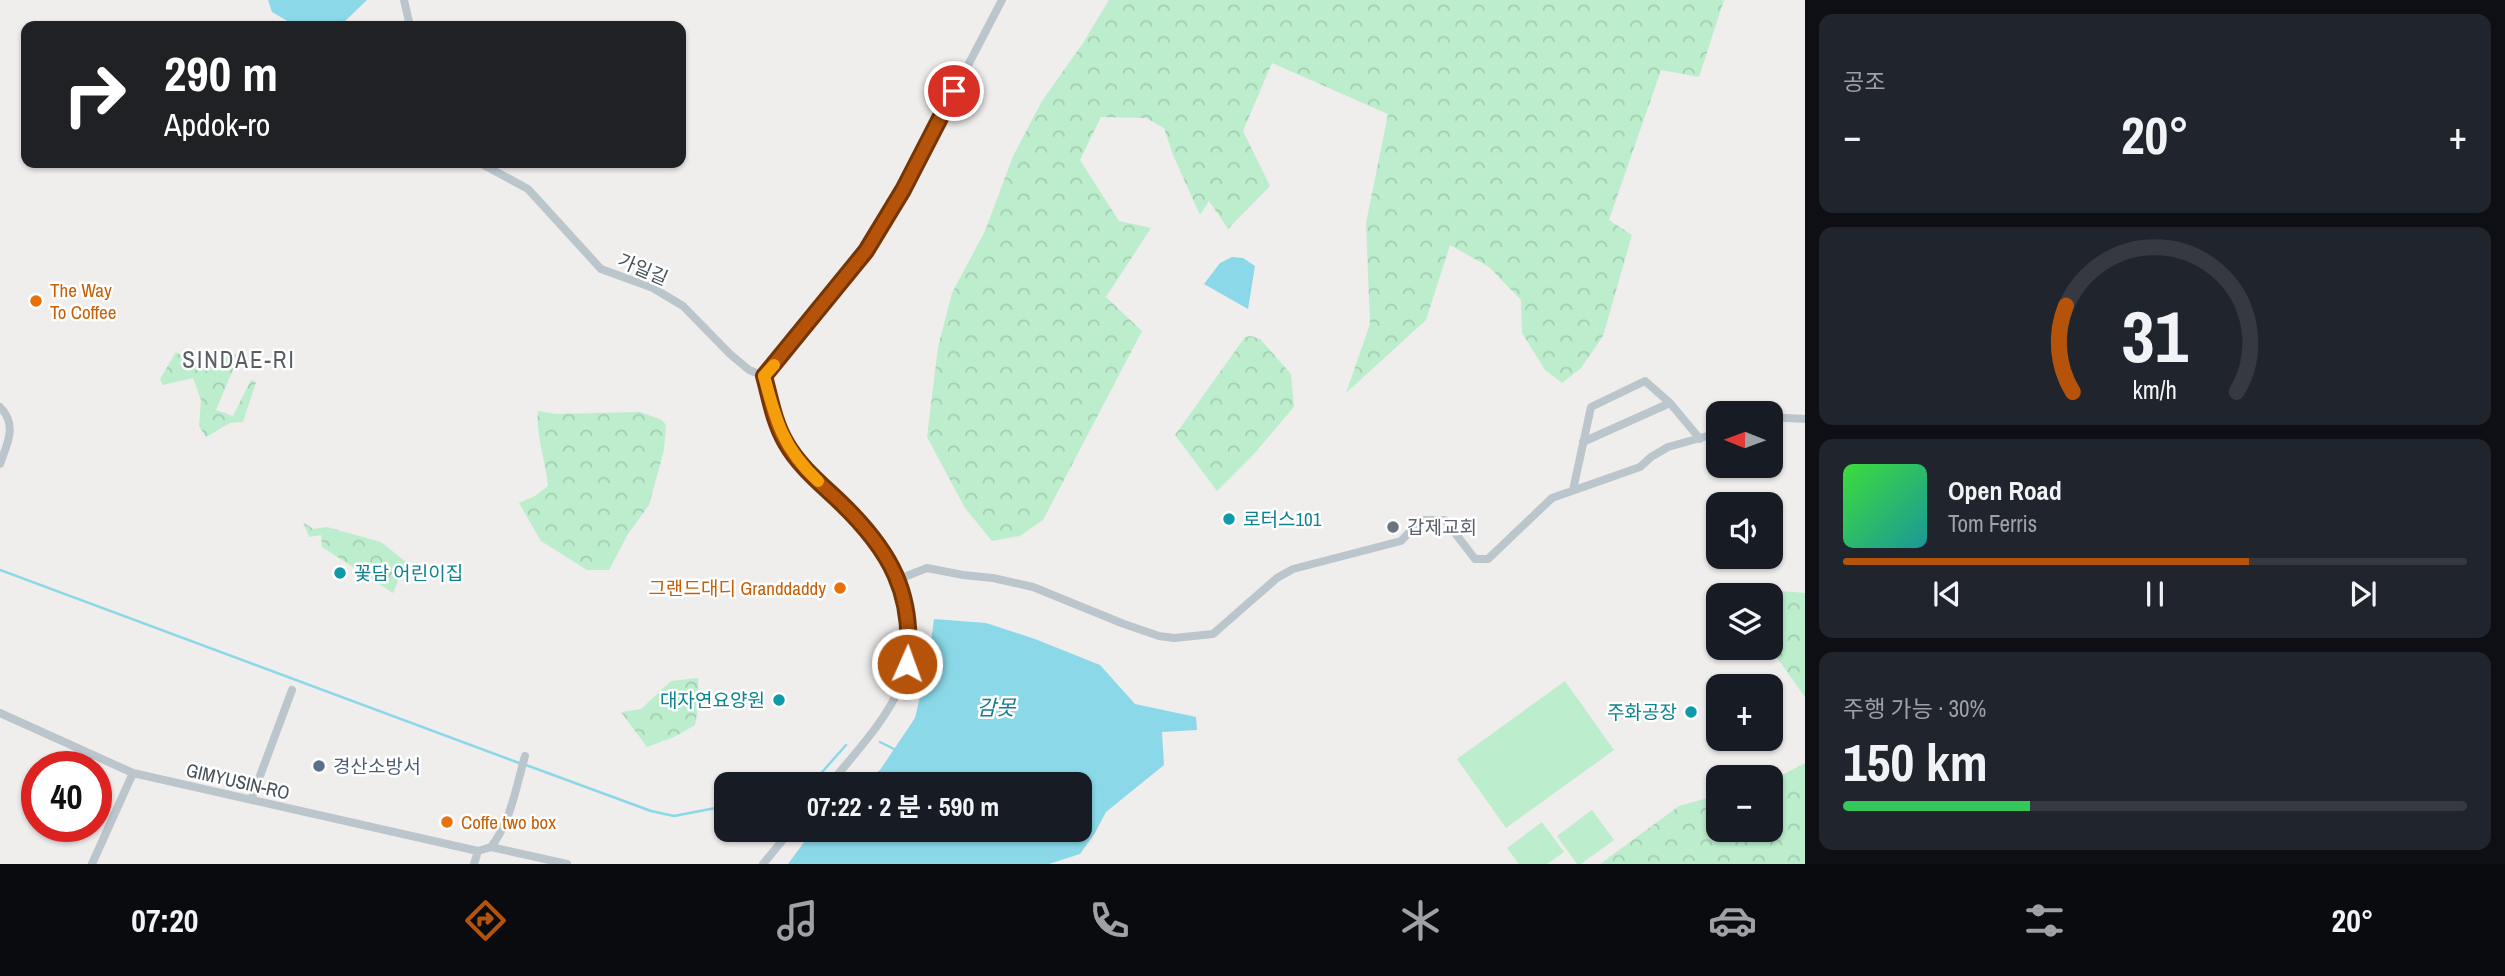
<!DOCTYPE html>
<html lang="ko">
<meta charset="utf-8">
<style>
body{margin:0;font-family:"Archivo Narrow","Noto Sans KR",sans-serif;background:#20242c;color:#f1f3f6;height:100vh;display:flex;flex-direction:column;font-size:26px;white-space:nowrap}
*{box-sizing:border-box;margin:0}
p{font-size:23px;color:#9ea1a6}
.icon{flex:none;width:38px;height:38px;fill:none;stroke:currentColor;stroke-width:2;stroke-linecap:round;stroke-linejoin:round}
.map{position:relative;flex:1;overflow:hidden}
.panel{display:flex;flex-direction:column;gap:14px;padding:14px;background:#0d0f14;width:700px}
.panel>*{flex:none}
.guide{position:absolute;left:21px;top:21px;width:665px;height:147px;border-radius:14px;box-shadow:0 2px 5px #0004;background:#202124;color:#fff;overflow:hidden}
.needle{width:46px;rotate:271deg}
.controls{position:absolute;left:1706px;top:401px;display:grid;gap:14px}
.controls a{display:grid;place-items:center;width:77px;height:77px;border-radius:14px;background:#171b24;box-shadow:0 2px 5px #0004;font-size:35px}
.speed{position:absolute;left:21px;top:751px;display:flex;gap:14px;font-size:35px;font-weight:700;text-align:center}
.speed>*{display:grid;place-content:center;width:91px;height:91px;border-radius:50%;background:#171b24;box-shadow:0 2px 5px #0004;line-height:1}
.speed .limit{border:10px solid #d22;background:#fff;color:#111}
.pin{position:absolute;display:grid;place-items:center;width:60px;height:60px;color:#fff;margin:-30px;border:4px solid #fff;border-radius:50%;box-shadow:0 2px 7px #0007}
.me{position:absolute;width:77px;margin:-38px;rotate:2deg;stroke-linejoin:round;filter:drop-shadow(0 0 5px #0008)}
.turn{display:flex;align-items:center;gap:24px;height:147px;padding:0 28px;font-size:32px}
.turn .icon{width:91px;height:91px;stroke-width:2.5}
.turn b{display:block;font-size:49px;line-height:60px}
.big{font-size:52px;font-weight:700;line-height:1.1}
.panel .tile{flex:1;display:flex;flex-direction:column;justify-content:center;gap:10px;min-width:0;padding:0 24px;border-radius:14px;background:#20242c}
.panel .dial{align-items:center;gap:0}
.dial svg{height:182px;overflow:visible;fill:none;stroke:#363941;stroke-width:7;stroke-linecap:round;text-anchor:middle}
.dial text{fill:#f1f3f6;stroke:none}
.song{display:flex;align-items:center;gap:21px}
.cover{width:84px;height:84px;border-radius:10px;background:linear-gradient(135deg,hsl(120 70% 55%),hsl(180 70% 35%))}
.played{height:7px;border-radius:4px;background:linear-gradient(90deg,#b45309 65%,#363941 65%)}
.keys{display:flex;justify-content:space-around;direction:ltr}
.heat{display:flex;justify-content:space-between;align-items:center;font-size:38px;direction:ltr}
.charge{height:10px;border-radius:5px;background:linear-gradient(90deg,#34c759 30%,#363941 0)}
.trip{position:absolute;left:714px;top:772px;width:378px;height:70px;border-radius:14px;background:#171b24;box-shadow:0 2px 5px #0004;font-weight:700;line-height:70px;text-align:center}
.tab-bar{display:flex;height:112px;justify-content:space-around;align-items:center;background:#090b0e;color:#9ea1a6}
.tab-bar .icon{width:49px;height:49px}
.tab-bar .selected{color:#b45309}
.tab-bar b{font-size:32px;color:#f1f3f6}
main{display:flex;flex:1;min-height:0}
.map>svg:first-child{display:block}
.forest{fill:url(#forest-crowns)}
.park{fill:#bcedcd}
.water{fill:#8ad8e8}
.lines{fill:none;stroke-linecap:round;stroke-linejoin:round}
.stream{stroke:#8ad8e8;stroke-width:2.5}
.minor{stroke:#bbc5cc;stroke-width:8}
.route-casing{stroke:#753606;stroke-width:18}
.route{stroke:#b45309;stroke-width:12}
.slow{stroke:#f59e0b;stroke-width:12}
.food-dot{fill:#e8710a;stroke:#fff;stroke-width:2.5}
.culture-dot{fill:#0f9aa8;stroke:#fff;stroke-width:2.5}
.worship-dot{fill:#6b7280;stroke:#fff;stroke-width:2.5}
.service-dot{fill:#5c6f8a;stroke:#fff;stroke-width:2.5}
.labels{text-anchor:middle;dominant-baseline:central;stroke-width:5;stroke-linejoin:round;paint-order:stroke}
.street-label{font-size:19px;fill:#465159;stroke:#fff}
.food-label{font-size:19px;fill:#c56008;stroke:#fff;text-anchor:start}
.culture-label{font-size:19px;fill:#0d838f;stroke:#fff;text-anchor:start}
.worship-label{font-size:19px;fill:#5b616d;stroke:#fff;text-anchor:start}
.service-label{font-size:19px;fill:#4e5e75;stroke:#fff;text-anchor:start}
.water-label{font-size:21px;font-style:italic;fill:#117c93;stroke:#fff}
.quarter-label{font-size:23px;letter-spacing:2px;fill:#5a5d62;stroke:#fff}
</style>
<main>
<div class="map">
<svg width="1805" height="864" viewBox="0 0 1805 864">
<defs>
<pattern id="forest-crowns" width="20" height="18" patternUnits="userSpaceOnUse" patternTransform="scale(1.75)"><rect width="20" height="18" fill="#bcedcd"/><path d="M2 6a3 3 0 1 1 6 0M12 15a3 3 0 1 1 6 0" fill="none" stroke="#a3cdb2"/></pattern>
</defs>
<rect width="100%" height="100%" fill="#f0eded"/>
<path class="forest" d="M1109,0H1724L1699,77L1661,70L1609,220L1632,235L1603,336L1581,368L1562,383L1545,370L1522,333L1521,300L1489,267L1450,245L1426,320L1346,393L1370,324L1366,223L1388,114L1272,63L1243,131L1270,186L1228,229L1209,201L1200,215L1173,155L1164,128L1146,118L1101,117L1080,160L1119,221L1151,228L1106,297L1142,331L1043,520L1020,536L992,541L965,508L927,437L938,347L952,293L985,231L1013,156L1042,101L1083,43Z
M1251,336L1260,339L1291,374L1294,407L1253,455L1217,491L1175,435L1245,337Z
M176,352L193,363L240,353L216,410L233,416L251,380L256,382L243,422L230,423L206,437L199,426L201,400L193,378L163,385L160,379Z
M538,411L556,414L640,412L662,420L666,425L664,450L649,505L628,534L609,570H587L541,541L519,503L535,496L548,486C546,464 535,430 538,411Z
M303,522L313,529L327,527L381,542L406,562L393,593L322,547L321,535L309,537Z
M1723,586L1805,593V697L1770,648L1771,595H1720L1714,593L1713,588Z
M698,678L699,703L695,725L674,737L647,747L621,712L641,709L671,681Z
M1805,763V864H1600L1679,806L1718,795V830H1771V781Z"/>
<path class="park" d="M1565,681L1614,750L1506,828L1457,759Z
M1592,810L1614,840L1581,864H1577L1557,836Z
M1542,822L1564,852L1547,864H1519L1507,848Z"/>
<path class="water" d="M268,0H367L340,26H296L272,12Z
M1232,257L1243,258L1255,266L1248,309L1204,284L1220,263Z
M934,619L986,623L1035,639L1100,665L1135,704L1196,717L1197,730L1162,732L1164,765L1106,812L1095,833L1080,854L1049,864H788L813,830H1080V784H862L880,770L915,718L929,657Z"/>
<g class="lines">
<path class="stream" d="M0,570L519,763
M880,742L894,749
M526,765L651,811L674,816L726,806
M808,784L816,779L846,745"/>
<path class="minor" d="M404,0L410,26
M480,163L528,189L601,269L653,288L683,306L730,354L749,370L764,376
M764,376C770,397 774,422 785,442C800,469 826,486 846,508C862,526 880,545 892,566C911,599 917,651 901,685C885,722 855,753 830,784
M764,376L866,251L903,190L1002,0
M0,407C18,425 7,444 0,464
M1771,417L1805,419
M1583,442L1670,403
M1573,490L1591,407L1645,381L1670,403L1700,439
M899,579L927,568L963,575L993,578L1033,587L1124,624L1159,636L1174,638L1213,634L1277,578L1293,569L1401,541L1421,520H1445L1475,559H1488L1552,498L1640,467L1651,457L1668,447L1718,433
M0,713L133,773L478,851
M251,800L292,690
M491,847C511,821 516,787 525,756
M478,851L491,847L567,864
M92,864L133,773
M474,864L478,851
M763,864L791,830"/>
</g>
<g class="lines">
<defs>
<path id="route" d="M907,664C915,594 890,550 840,502C821,484 799,466 786,443C774,423 770,398 764,376L866,251L903,190L954,91"/>
</defs>
<use href="#route" class="route-casing"/>
<use href="#route" class="route"/>
<path class="slow" d="M774,365L764,376C776,421 783,448 818,481"/>
</g>
<g class="food-dot">
<circle cx="36" cy="301" r="7"/>
<circle cx="840" cy="588" r="7"/>
<circle cx="447" cy="822" r="7"/>
</g>
<g class="culture-dot">
<circle cx="1229" cy="519" r="7"/>
<circle cx="340" cy="573" r="7"/>
<circle cx="779" cy="700" r="7"/>
<circle cx="1691" cy="712" r="7"/>
</g>
<circle class="worship-dot" cx="1393" cy="527" r="7"/>
<circle class="service-dot" cx="319" cy="766" r="7"/>
<g class="labels">
<g class="street-label">
<text transform="translate(643 269) rotate(23)">가일길</text>
<text transform="translate(238 781) rotate(13)">GIMYUSIN-RO</text>
</g>
<g class="food-label">
<text x="50" y="290">The Way<tspan x="50" dy="22">To Coffee</tspan></text>
<text x="826" y="588" text-anchor="end">그랜드대디 Granddaddy</text>
<text x="461" y="822">Coffe two box</text>
</g>
<g class="culture-label">
<text x="1243" y="519">로터스101</text>
<text x="354" y="573">꽃담 어린이집</text>
<text x="765" y="700" text-anchor="end">대자연요양원</text>
<text x="1677" y="712" text-anchor="end">주화공장</text>
</g>
<g class="worship-label">
<text x="1407" y="527">갑제교회</text>
</g>
<g class="service-label">
<text x="333" y="766">경산소방서</text>
</g>
<g class="water-label">
<text x="996" y="707">감못</text>
</g>
<g class="quarter-label">
<text x="239" y="359">SINDAE-RI</text>
</g>
</g>
</svg>
<div class="controls">
<a><svg class="needle" viewBox="-14 -14 28 28"><path d="M0-13l5 13h-10z" fill="#e53935"/><path d="M0 13l5-13h-10z" fill="#9ea1a6"/></svg></a>
<a><svg class="icon" aria-label="sound" viewBox="0 0 24 24"><path d="M4 9h4l5-4v14l-5-4H4zM17 9q2 3 0 6"/></svg></a>
<a><svg class="icon" aria-label="layers" viewBox="0 0 24 24"><path d="M12 4l9 5-9 5-9-5zM3 14l9 5 9-5"/></svg></a>
<a>+</a>
<a>−</a>
</div>
<div class="speed"><div class="limit">40</div></div>
<div class="pin" style="left:954px;top:91px;background:#d93025"><svg class="icon" aria-label="arrive" viewBox="0 0 24 24"><path d="M6 21V4h12l-3 4 3 4H6"/></svg></div>
<svg class="me" style="left:907px;top:664px" viewBox="-20 -20 40 40"><circle r="17" fill="#b45309" stroke="#fff" stroke-width="3"/><path d="M0-11L8 9 0 5-8 9z" fill="#fff"/></svg>
<div class="trip">07:22 · 2 분 · 590 m</div>
<div class="guide">
<div class="turn"><svg class="icon" aria-label="right" viewBox="0 0 24 24"><path d="M7 20v-9h11M14 6l5 5-5 5"/></svg><div><b>290 m</b>Apdok-ro</div></div>
</div>
</div>
<section class="panel">
<div class="tile"><p>공조</p>
<div class="heat"><a>−</a><b class="big">20°</b><a>+</a></div>
</div>
<div class="tile dial"><svg viewBox="0 0 100 80">
<path d="M14 69A42 42 0 1 1 86 69"/>
<path d="M14 69A42 42 0 0 1 11 31" stroke="#b45309"/>
<text x="50" y="56" font-size="32" font-weight="700">31</text>
<text x="50" y="72" font-size="11">km/h</text>
</svg></div>
<div class="tile">
<div class="song"><i class="cover"></i><div><b>Open Road</b><p>Tom Ferris</p></div></div>
<div class="played"></div>
<div class="keys"><svg class="icon" aria-label="previous" viewBox="0 0 24 24"><path d="M18 5L8 12l10 7zM5 5v14"/></svg><svg class="icon" aria-label="pause" viewBox="0 0 24 24"><path d="M8 5v14M16 5v14"/></svg><svg class="icon" aria-label="next" viewBox="0 0 24 24"><path d="M6 5l10 7-10 7zM19 5v14"/></svg></div>
</div>
<div class="tile"><p>주행 가능 · 30%</p><b class="big">150 km</b><div class="charge"></div></div>
</section>
</main>
<nav class="tab-bar">
<b>07:20</b>
<svg class="icon selected" aria-label="directions" viewBox="0 0 24 24"><path d="M12 3l9 9-9 9-9-9zM9 14v-3h6M13 9l2 2-2 2"/></svg>
<svg class="icon" aria-label="music" viewBox="0 0 24 24"><path d="M9 18V5l10-2v13"/><circle cx="6" cy="18" r="3"/><circle cx="16" cy="16" r="3"/></svg>
<svg class="icon" aria-label="phone" viewBox="0 0 24 24"><path d="M5 4h4l2 5-3 2q2 4 5 5l2-3 5 2v4C11 20 4 13 5 4z"/></svg>
<svg class="icon" aria-label="climate" viewBox="0 0 24 24"><path d="M12 3v18M4 7l16 10M4 17L20 7"/></svg>
<svg class="icon" aria-label="car" viewBox="0 0 24 24"><path d="M5 17H2v-5l4-1 3-4h7l3 4 3 1v5h-3M9 17h6M6 11h13"/><circle cx="7" cy="17" r="2"/><circle cx="17" cy="17" r="2"/></svg>
<svg class="icon" aria-label="filters" viewBox="0 0 24 24"><path d="M4 7h16M4 17h16"/><circle cx="9" cy="7" r="2"/><circle cx="15" cy="17" r="2"/></svg>
<b>20°</b>
</nav>
